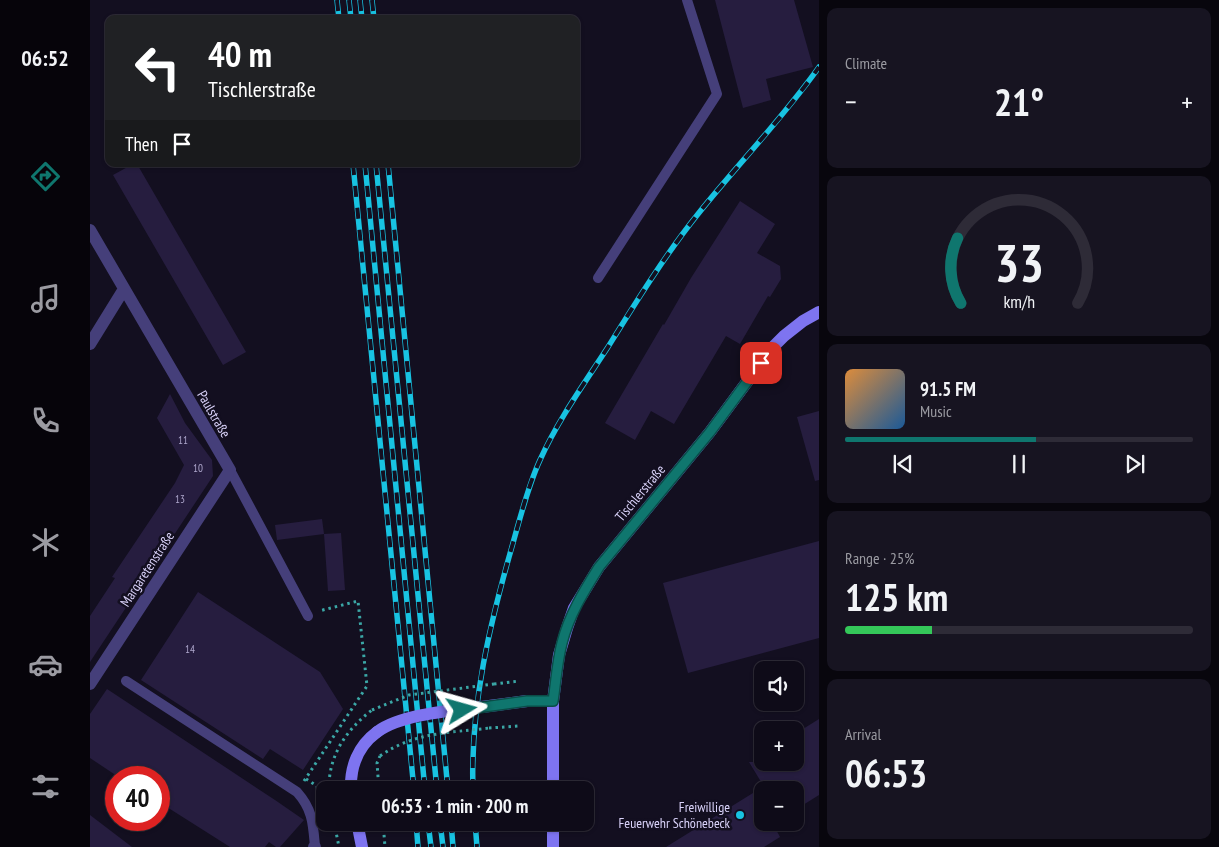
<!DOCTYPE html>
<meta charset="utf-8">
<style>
body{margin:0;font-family:"PT Sans Narrow",sans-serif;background:#171421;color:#f1f3f6;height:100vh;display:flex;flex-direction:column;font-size:19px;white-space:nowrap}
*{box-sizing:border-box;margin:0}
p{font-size:16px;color:#9b9ba2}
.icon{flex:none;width:28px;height:28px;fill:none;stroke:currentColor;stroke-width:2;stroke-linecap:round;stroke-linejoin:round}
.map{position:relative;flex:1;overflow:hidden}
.side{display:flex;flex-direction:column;gap:8px;padding:8px;background:#08060d;width:400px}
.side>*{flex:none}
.hud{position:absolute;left:15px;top:15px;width:475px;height:152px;border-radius:10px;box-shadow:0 1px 4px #0004,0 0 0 1px #2e2b37;background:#202124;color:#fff;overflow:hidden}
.tools{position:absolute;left:664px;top:661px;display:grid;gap:10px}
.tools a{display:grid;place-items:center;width:50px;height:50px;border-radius:10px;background:#0e0b18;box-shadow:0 1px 4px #0004,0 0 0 1px #2e2b37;font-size:25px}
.speed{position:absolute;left:15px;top:766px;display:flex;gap:10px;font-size:25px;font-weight:700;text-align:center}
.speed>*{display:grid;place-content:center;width:65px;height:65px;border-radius:50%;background:#0e0b18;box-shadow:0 1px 4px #0004,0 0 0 1px #2e2b37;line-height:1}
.speed .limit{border:8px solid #d22;background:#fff;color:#111}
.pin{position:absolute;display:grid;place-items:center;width:42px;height:42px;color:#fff;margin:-21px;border-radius:10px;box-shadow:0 2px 8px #0006}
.me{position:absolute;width:55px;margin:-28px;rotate:82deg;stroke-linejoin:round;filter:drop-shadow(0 0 4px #0008)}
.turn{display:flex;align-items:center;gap:18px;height:105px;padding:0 20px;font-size:22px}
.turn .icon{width:65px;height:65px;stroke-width:2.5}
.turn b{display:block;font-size:35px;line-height:42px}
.then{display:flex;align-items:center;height:48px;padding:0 20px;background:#0003;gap:10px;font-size:19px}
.big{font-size:38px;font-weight:700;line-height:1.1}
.side .widget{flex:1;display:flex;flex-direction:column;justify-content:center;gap:8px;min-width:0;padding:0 18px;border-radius:10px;background:#171421}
.side .dial{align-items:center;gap:0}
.dial svg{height:130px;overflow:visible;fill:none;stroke:#2e2b37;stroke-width:7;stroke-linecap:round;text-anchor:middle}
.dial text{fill:#f1f3f6;stroke:none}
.song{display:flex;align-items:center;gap:15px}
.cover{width:60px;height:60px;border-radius:8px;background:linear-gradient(135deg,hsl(30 70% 55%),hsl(210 70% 35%))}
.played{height:5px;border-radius:2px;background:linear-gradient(90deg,#0f766e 55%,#2e2b37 55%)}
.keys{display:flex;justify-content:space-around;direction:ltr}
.heat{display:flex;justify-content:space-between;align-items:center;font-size:28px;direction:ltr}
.charge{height:8px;border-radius:4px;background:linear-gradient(90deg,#34c759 25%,#2e2b37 0)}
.trip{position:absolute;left:226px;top:781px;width:278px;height:50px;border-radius:10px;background:#0e0b18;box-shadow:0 1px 4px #0004,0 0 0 1px #2e2b37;font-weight:700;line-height:50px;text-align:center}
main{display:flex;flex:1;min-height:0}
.menu{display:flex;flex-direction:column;width:90px;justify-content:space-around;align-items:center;background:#06040a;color:#9b9ba2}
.menu .icon{width:35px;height:35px}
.menu .active{color:#0f766e}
.menu b{font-size:22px;color:#f1f3f6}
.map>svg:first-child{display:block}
.building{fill:#261d3f}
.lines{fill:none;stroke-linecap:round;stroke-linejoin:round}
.path{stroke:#3ba7a6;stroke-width:3;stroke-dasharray:2.5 4;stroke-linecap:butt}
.lane{stroke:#453f7a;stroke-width:10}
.street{stroke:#453f7a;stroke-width:12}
.secondary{stroke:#7e74f0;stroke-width:12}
.rail-casing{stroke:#18c3e2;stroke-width:5.5}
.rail{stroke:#130f20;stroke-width:4;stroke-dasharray:11;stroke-linecap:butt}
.path-bridge{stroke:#3ba7a6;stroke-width:3;stroke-dasharray:2.5 4;stroke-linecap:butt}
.secondary-bridge{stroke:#7e74f0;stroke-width:12}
.route-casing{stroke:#0a4d48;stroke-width:12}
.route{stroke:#0f766e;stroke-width:9}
.poi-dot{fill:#18c3e2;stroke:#130f20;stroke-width:2}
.labels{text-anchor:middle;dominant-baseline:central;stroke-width:5;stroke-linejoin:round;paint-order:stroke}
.number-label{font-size:11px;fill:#ada6cb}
.street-label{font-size:14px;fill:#dad3fa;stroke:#130f20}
.poi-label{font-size:14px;fill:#dad3fa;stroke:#130f20;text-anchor:end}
</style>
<main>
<nav class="menu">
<b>06:52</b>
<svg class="icon active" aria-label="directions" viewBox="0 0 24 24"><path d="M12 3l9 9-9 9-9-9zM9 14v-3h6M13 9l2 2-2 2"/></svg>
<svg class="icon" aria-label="music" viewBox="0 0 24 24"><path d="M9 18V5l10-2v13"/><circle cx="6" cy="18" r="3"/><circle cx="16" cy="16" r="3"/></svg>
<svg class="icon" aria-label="phone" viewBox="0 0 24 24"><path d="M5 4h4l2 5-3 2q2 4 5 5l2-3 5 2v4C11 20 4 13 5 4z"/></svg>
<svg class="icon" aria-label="climate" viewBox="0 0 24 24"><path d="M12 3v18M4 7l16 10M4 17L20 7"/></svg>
<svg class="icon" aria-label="car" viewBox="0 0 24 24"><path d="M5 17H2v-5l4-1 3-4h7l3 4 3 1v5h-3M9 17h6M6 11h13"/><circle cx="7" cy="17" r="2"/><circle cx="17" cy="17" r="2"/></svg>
<svg class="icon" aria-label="filters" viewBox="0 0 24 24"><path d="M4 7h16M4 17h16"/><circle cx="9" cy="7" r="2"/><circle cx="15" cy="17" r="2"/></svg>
</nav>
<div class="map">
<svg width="729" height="847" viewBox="0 0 729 847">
<rect width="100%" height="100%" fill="#130f20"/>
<path class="building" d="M625,0H704L723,67L676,79L681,100L653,108Z
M43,164H47L156,352L133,365L23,175Z
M650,201L685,224L667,253L690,266L691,279L680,297L678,296L650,344L636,336L584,424L561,411L545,440L515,423L573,324L574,325L601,278Z
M80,394L95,423L122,460L123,476L0,662V616L25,578L22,577L85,483L94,465L67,418Z
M729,411V480L725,481L707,417Z
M232,519L234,534L187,540L185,525Z
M251,533L255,590L238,591L234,534Z
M729,541V638L598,673L573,583Z
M108,592L230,672L253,709L213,770L180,749L173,759L51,680Z
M17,689L185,800L214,820L190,847H186L179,842L175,847H140L69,802V778H30L0,758V714Z
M729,719V795L705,810V790H676L659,762H705V734Z
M663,793L672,808V822H682L690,837L674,847H576Z
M0,815L42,847H0Z"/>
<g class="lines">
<path class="path" d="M404,684L429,681
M399,728L429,726
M216,779L227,786L229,800
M214,781L277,686L268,601L229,611
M239,790C238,756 256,730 282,710
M289,790L287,763L290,756
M244,822L249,847
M293,822L295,847
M236,826L244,825"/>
<path class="lane" d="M508,278L627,94L597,0
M140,470L218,616
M36,681L207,792C223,810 223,824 225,847"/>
<path class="street" d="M0,230L140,470L0,684
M0,344L34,289
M224,847H225"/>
<path class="secondary" d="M407,705L437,701H463
M261,790C260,767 268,746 287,732
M463,790V701L469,655L477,628L484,608L509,567L620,432L682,348L694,336L713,321L729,312
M267,822L272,847
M463,847V822"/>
<defs>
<path id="rail" d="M247,0L249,19
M259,0L261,19
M270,0L272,19
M282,0L284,19
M263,164L324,790
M275,164L335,790
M286,164L347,790
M298,164L358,790
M383,790C380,705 400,623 423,543C431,515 438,486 450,460C468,420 494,384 518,347C546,302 575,255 608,214C648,164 692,119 729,67
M326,822L328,847
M338,822L341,847
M350,822L353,847
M361,822L363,847
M385,822L387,847"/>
</defs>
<use href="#rail" class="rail-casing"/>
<use href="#rail" class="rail"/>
<path class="path-bridge" d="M282,710L319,695L404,684
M290,756C324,732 359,733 399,728"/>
<path class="secondary-bridge" d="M287,732C314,712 373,710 407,705"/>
</g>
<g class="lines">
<defs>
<path id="route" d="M372,710L437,701H463C466,682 467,662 472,643C479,615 494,591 509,567L620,432L671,363"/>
</defs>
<use href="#route" class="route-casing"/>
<use href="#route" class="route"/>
</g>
<circle class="poi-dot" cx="650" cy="815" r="5"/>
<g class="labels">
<g class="number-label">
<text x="93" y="440">11</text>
<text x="108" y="468">10</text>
<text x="90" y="499">13</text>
<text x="100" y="649">14</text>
</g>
<g class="street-label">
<text transform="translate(124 414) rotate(60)">Paulstraße</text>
<text transform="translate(550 493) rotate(-50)">Tischlerstraße</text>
<text transform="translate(57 569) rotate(-57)">Margaretenstraße</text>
</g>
<g class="poi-label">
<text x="640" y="807">Freiwillige<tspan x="640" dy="16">Feuerwehr Schönebeck</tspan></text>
</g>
</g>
</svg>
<div class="tools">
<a><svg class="icon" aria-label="sound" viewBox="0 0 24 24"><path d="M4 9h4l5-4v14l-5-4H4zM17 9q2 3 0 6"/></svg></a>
<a>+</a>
<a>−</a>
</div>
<div class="speed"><div class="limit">40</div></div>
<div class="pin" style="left:671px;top:363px;background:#d93025"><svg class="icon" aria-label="arrive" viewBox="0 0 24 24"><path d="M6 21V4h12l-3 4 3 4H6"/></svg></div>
<svg class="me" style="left:372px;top:710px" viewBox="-20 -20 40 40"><path d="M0-17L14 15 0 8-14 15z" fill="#0f766e" stroke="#fff" stroke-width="4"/></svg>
<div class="trip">06:53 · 1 min · 200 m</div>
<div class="hud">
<div class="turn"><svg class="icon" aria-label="left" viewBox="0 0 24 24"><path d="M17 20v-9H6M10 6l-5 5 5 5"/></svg><div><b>40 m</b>Tischlerstraße</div></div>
<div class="then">Then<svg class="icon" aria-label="arrive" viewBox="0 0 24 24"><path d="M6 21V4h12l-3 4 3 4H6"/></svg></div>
</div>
</div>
<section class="side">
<div class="widget"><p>Climate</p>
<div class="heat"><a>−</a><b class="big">21°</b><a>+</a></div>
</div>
<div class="widget dial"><svg viewBox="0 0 100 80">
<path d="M14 69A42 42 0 1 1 86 69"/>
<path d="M14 69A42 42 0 0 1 12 29" stroke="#0f766e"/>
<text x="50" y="56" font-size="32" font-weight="700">33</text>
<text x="50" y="72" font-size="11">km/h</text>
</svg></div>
<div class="widget">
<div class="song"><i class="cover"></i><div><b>91.5 FM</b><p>Music</p></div></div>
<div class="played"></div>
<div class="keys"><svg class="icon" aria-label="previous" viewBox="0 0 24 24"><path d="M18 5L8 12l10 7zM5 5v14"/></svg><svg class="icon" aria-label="pause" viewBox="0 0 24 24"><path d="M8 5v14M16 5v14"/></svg><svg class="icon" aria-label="next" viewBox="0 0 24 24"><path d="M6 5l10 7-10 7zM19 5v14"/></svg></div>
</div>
<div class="widget"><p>Range · 25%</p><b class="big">125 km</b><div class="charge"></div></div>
<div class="widget"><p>Arrival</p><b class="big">06:53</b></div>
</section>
</main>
